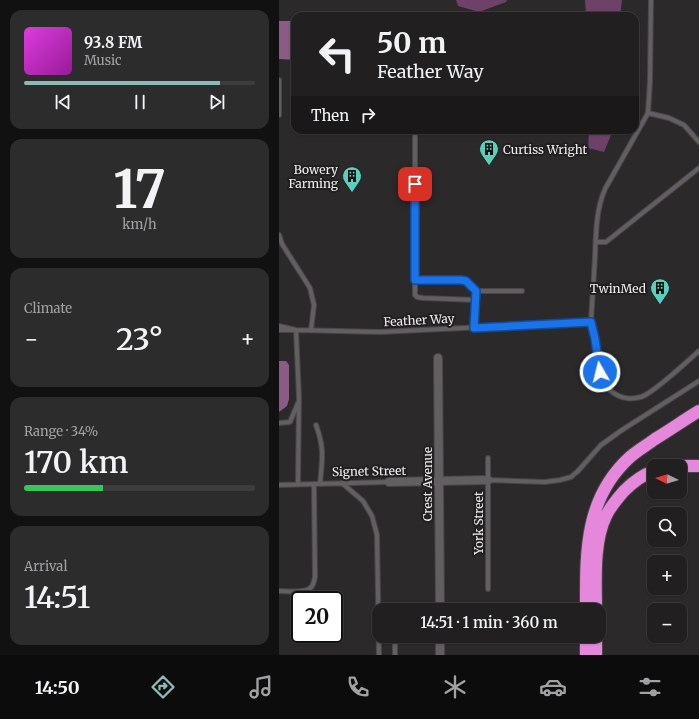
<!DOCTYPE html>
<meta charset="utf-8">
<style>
body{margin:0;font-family:Merriweather,serif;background:#2d2c2d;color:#f1f3f6;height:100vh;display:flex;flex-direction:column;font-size:15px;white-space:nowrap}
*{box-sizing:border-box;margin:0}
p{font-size:13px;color:#a2a2a5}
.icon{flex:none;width:22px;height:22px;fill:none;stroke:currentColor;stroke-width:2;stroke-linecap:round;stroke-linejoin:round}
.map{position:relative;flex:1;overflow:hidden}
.side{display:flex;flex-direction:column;gap:10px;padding:10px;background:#121112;width:279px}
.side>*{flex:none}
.top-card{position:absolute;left:12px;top:12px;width:348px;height:122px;border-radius:12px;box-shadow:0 1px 3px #0004,0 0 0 1px #3e3d3e;background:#211f20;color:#f1f3f6;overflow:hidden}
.needle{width:26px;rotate:275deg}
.controls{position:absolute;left:368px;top:459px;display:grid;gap:8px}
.controls a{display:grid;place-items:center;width:40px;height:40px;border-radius:8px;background:#211f20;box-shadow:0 1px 3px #0004,0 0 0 1px #3e3d3e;font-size:20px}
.speed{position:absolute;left:12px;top:591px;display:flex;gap:8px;font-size:20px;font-weight:700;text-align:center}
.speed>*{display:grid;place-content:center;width:52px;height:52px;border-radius:50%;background:#211f20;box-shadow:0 1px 3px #0004,0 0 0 1px #3e3d3e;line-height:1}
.speed .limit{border:2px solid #111;border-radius:6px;background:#fff;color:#111}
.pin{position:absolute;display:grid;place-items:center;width:34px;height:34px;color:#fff;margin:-17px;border-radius:8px;box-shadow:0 2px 6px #0006}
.me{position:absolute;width:44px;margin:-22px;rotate:352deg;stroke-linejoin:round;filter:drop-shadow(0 0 3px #0008)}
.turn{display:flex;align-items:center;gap:14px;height:84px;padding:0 20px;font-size:18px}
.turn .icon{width:52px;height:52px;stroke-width:2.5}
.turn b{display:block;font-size:28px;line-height:34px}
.then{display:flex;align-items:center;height:38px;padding:0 20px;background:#0003;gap:8px;font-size:15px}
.big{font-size:30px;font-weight:600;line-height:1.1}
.side .widget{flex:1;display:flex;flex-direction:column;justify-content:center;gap:6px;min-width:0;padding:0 14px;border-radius:12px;background:#2d2c2d}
.side .dial{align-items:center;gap:0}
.dial b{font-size:52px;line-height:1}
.song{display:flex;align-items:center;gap:12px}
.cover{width:48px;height:48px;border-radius:6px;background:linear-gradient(135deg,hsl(300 70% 55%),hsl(300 70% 35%))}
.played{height:4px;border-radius:2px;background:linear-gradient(90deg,#8bbbb9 85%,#3e3d3e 85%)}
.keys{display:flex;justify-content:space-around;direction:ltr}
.heat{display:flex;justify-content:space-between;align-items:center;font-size:22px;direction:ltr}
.charge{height:6px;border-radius:3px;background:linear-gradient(90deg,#34c759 34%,#3e3d3e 0)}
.trip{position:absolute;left:93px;top:603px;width:234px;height:40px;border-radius:12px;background:#211f20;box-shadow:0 1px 3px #0004,0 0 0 1px #3e3d3e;font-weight:600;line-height:40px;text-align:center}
.dock{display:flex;height:64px;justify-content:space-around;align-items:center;background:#0d0c0d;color:#a2a2a5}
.dock .icon{width:28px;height:28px}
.dock .selected{color:#8bbbb9}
.dock b{font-size:18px;color:#f1f3f6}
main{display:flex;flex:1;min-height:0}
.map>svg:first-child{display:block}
.forest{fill:#6e4169}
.water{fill:#8a5b84}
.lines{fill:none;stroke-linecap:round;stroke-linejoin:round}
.lane-casing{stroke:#484648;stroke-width:6}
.street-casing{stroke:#484648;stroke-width:10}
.highway-casing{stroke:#484648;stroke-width:14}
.lane{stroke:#625e61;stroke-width:4}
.street{stroke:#625e61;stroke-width:8}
.highway{stroke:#e587da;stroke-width:12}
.route-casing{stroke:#114b97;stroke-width:10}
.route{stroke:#1a73e8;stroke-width:7}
.labels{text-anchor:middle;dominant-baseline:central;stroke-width:4;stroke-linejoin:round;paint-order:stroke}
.poi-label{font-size:12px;fill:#eeedee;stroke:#221f21;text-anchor:end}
.street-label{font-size:12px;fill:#eeedee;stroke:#221f21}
</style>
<main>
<section class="side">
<div class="widget">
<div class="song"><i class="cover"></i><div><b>93.8 FM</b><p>Music</p></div></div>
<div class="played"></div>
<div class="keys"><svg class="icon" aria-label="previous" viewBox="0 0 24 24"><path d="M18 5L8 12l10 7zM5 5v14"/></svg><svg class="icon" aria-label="pause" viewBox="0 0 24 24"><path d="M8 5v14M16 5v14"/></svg><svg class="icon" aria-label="next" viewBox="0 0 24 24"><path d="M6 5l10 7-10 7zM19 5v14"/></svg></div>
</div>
<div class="widget dial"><b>17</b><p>km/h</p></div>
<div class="widget"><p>Climate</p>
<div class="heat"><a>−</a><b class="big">23°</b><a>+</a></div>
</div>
<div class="widget"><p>Range · 34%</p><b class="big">170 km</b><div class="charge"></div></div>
<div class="widget"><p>Arrival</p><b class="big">14:51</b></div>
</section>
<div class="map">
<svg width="420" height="655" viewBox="0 0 420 655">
<rect width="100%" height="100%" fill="#2c292b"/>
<path class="forest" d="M177,0H228L227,2L200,12L179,6Z
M306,0H343L341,16H307Z
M310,130H334L325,152L309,148Z"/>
<path class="water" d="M0,21H16V60L0,59Z
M0,361H7L10,365V399L8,406L0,412Z"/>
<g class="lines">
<defs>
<path id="lane" d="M369,113L390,118L405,125L420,142
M0,115V80
M136,130V295L138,297L144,298L197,300
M0,235L3,244L31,288L35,305L32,330
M317,242H327L420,168
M136,280H183L187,281L197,291
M312,322C317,342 317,364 324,383C326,388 333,392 338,395C345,399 354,399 362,397C376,392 407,362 420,351
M0,326L17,330L101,332L312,322C313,300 315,278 316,256C317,233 317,210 326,189L369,113L371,81L372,0
M195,328L197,291H243
M0,330H17L20,398L19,484
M0,423L11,422L19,403
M37,425C46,449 43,460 41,484
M209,458V589
M209,480L266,482L281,480L292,477L299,471L322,445L343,430L420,381
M63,483L84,501L93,516L98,535L100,655
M0,485L110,482
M0,591C7,591 24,593 30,589C34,587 35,582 36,577L35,484
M116,640V655"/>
<path id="street" d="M159,358L161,610
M110,482L209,480
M161,636V655"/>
<path id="highway" d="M393,466H420
M307,610C307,553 305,499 351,457C359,450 368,445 376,439C391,430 405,420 420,411
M317,610C317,581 314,543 327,516C331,507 338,499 345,491C354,482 363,475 375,471
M307,655V636
M317,655V636"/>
</defs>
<use href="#lane" class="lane-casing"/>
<use href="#street" class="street-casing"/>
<use href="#highway" class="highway-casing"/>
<use href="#lane" class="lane"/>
<use href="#street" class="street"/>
<use href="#highway" class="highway"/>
</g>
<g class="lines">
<defs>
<path id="route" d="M136,184V280H182L187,281L197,291L195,328L312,322L316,339L321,372"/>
</defs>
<use href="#route" class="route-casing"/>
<use href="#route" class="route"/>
</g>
<defs>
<symbol id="building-pin" viewBox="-11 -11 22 30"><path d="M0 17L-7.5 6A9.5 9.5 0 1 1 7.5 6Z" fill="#5bcebb" stroke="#221f21"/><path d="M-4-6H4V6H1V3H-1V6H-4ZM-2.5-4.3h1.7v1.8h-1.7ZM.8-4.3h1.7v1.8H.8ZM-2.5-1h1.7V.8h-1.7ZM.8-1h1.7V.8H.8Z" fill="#111"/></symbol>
</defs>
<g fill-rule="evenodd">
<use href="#building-pin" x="199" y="138" width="22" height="30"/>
<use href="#building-pin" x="62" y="165" width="22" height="30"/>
<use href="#building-pin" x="370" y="277" width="22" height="30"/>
</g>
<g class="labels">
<g class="poi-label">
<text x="224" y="149" text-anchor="start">Curtiss Wright</text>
<text x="59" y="169">Bowery<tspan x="59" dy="14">Farming</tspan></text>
<text x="367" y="288">TwinMed</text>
</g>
<g class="street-label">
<text transform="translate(140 320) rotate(-3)">Feather Way</text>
<text transform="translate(90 471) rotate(-1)">Signet Street</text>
<text transform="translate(148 484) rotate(-90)">Crest Avenue</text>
<text transform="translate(199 523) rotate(-90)">York Street</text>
</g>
</g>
</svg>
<div class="controls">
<a><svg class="needle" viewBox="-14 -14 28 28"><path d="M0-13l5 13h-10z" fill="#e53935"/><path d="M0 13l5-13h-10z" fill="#a2a2a5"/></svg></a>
<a><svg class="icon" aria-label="search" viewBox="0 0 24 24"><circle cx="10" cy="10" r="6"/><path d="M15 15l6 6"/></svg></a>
<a>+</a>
<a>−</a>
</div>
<div class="speed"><div class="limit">20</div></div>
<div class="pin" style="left:136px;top:184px;background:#d93025"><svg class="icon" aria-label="arrive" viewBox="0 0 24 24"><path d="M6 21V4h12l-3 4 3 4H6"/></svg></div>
<svg class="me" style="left:321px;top:372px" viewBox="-20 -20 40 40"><circle r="17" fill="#1a73e8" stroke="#fff" stroke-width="3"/><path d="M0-11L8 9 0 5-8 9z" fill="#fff"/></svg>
<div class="trip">14:51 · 1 min · 360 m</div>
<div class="top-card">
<div class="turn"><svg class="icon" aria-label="left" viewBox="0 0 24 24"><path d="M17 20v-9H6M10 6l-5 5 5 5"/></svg><div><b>50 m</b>Feather Way</div></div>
<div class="then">Then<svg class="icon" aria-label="right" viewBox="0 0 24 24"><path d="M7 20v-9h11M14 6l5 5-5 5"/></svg></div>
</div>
</div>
</main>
<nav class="dock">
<b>14:50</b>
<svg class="icon selected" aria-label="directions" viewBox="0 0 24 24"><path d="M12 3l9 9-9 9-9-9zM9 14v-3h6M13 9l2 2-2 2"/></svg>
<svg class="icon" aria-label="music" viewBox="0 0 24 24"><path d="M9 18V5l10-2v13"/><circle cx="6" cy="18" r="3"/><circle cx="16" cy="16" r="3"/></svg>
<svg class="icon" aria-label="phone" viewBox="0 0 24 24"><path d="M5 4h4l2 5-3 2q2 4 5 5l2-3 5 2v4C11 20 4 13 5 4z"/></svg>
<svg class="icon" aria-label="climate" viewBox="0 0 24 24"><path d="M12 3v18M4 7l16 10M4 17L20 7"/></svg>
<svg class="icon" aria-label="car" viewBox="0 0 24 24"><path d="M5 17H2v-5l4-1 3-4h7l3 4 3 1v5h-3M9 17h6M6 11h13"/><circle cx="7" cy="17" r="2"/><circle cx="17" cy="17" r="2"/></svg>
<svg class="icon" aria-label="filters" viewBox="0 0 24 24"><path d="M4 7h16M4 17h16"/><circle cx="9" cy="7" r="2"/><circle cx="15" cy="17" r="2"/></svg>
</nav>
